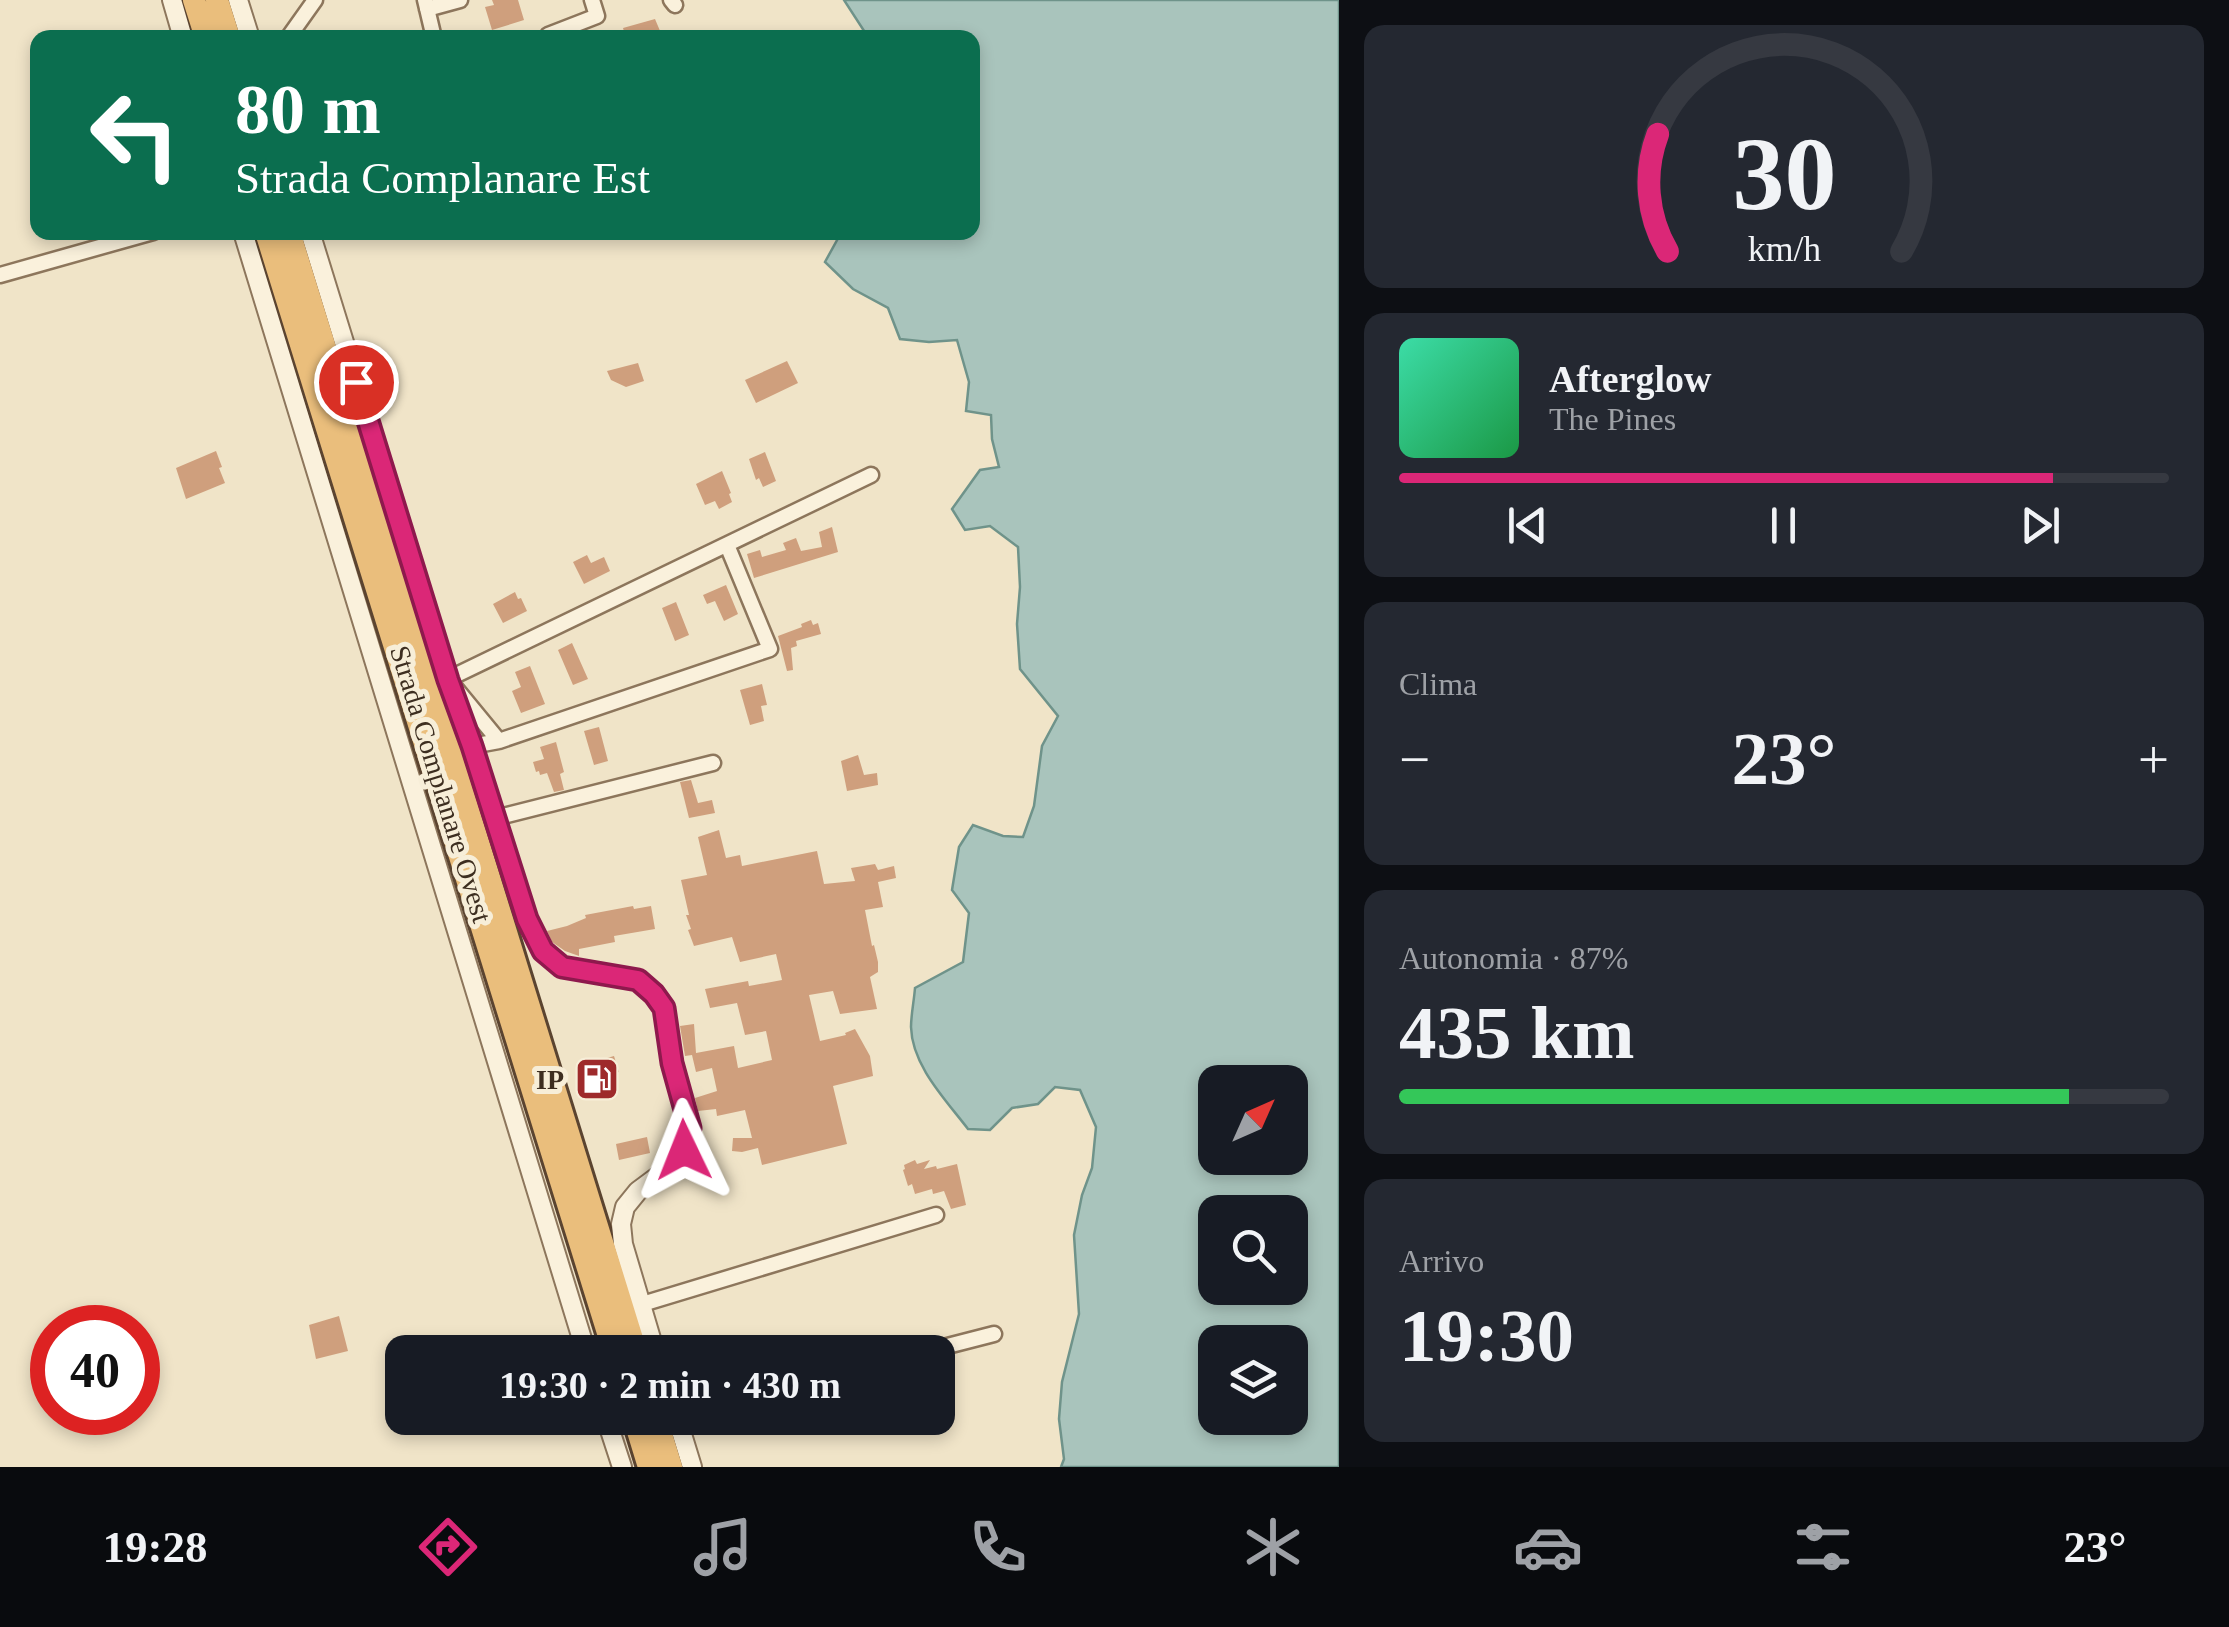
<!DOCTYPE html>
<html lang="it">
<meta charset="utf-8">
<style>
body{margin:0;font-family:Georgia,serif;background:#242831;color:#f1f3f6;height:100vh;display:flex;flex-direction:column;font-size:38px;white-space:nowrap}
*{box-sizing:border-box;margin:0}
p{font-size:32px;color:#9ea1a6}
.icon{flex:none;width:55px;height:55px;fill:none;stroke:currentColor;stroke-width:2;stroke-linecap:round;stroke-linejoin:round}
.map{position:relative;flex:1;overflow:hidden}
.sheet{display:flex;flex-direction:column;gap:25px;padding:25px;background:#0d0f14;width:890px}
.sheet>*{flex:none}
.banner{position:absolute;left:30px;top:30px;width:950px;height:210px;border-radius:20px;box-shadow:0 5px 15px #0003;background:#0b6e4f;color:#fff;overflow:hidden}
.needle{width:65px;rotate:45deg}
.fabs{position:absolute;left:1198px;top:1065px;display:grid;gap:20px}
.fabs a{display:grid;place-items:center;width:110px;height:110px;border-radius:20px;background:#171b24;box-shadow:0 5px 15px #0003;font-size:50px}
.speed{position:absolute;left:30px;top:1305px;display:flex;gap:20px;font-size:50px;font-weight:700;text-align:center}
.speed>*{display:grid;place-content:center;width:130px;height:130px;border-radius:50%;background:#171b24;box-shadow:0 5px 15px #0003;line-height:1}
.speed .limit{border:15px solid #d22;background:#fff;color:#111}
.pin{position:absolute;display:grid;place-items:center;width:85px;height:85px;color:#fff;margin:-42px;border:5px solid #fff;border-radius:50%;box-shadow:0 2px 10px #0007}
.me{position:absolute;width:110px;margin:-55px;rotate:358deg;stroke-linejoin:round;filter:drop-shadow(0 0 8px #0008)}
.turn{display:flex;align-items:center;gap:35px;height:210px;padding:0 40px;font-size:45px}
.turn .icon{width:130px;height:130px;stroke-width:2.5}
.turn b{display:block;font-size:70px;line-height:85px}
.big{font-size:75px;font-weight:600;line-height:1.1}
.sheet .widget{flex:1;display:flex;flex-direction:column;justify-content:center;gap:15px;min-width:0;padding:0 35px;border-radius:20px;background:#242831}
.sheet .dial{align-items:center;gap:0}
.dial svg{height:260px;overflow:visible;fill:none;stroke:#363941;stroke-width:7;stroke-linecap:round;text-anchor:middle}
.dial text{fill:#f1f3f6;stroke:none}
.song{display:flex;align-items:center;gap:30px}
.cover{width:120px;height:120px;border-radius:15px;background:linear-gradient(135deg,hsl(160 70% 55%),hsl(140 70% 35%))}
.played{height:10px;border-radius:5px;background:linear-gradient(90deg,#db2777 85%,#363941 85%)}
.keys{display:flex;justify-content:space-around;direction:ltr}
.heat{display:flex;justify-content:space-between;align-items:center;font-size:55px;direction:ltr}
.charge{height:15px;border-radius:8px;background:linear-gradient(90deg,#34c759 87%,#363941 0)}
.trip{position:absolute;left:385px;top:1335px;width:570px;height:100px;border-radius:20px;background:#171b24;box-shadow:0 5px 15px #0003;font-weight:600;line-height:100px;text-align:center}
.menu{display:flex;height:160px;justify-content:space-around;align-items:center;background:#090b0e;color:#9ea1a6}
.menu .icon{width:70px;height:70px}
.menu .selected{color:#db2777}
.menu b{font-size:45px;color:#f1f3f6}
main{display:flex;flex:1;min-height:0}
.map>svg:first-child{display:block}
.water{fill:#a9c4bc;stroke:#6f938a;stroke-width:2.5;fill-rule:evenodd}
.building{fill:#cf9f7d}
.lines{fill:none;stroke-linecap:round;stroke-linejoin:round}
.minor-casing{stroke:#8d765c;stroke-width:19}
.tertiary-casing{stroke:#8d765c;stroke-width:22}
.trunk-casing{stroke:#5b4430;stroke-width:28}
.minor{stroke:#faf1dc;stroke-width:14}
.tertiary{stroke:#faf1dc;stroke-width:18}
.trunk{stroke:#eabe7c;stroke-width:22}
.route-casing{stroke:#8e194d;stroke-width:25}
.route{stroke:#db2777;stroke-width:18}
.labels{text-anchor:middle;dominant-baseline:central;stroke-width:10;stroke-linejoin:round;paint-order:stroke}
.street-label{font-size:28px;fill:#3d2e20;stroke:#f7eed8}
.poi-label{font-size:28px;font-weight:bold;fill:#3d2e20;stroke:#f7eed8;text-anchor:end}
</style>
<main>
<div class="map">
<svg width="1339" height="1467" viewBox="0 0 1339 1467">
<rect width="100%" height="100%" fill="#f0e4c8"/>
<path class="water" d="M844,0H1339V1467H1061L1064,1459L1059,1419L1062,1382L1079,1314L1074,1235L1082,1195L1092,1168L1096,1127L1080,1090L1055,1087L1038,1104L1012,1108L990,1130L968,1129C946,1100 912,1066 911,1027C911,1015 914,1001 915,988L963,962L969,913L952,890L959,847L973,825L1003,836L1023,837L1034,806L1042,746L1058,716L1020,669L1017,624L1020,587L1018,547L990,526L965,530L952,509L980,470L999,467L992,439L991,415L966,411L969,382L957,340L929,342L900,339L888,308L853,289L825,262L841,233L972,232V38L868,37ZM1215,1082H1290V1158H1215ZM1215,1212H1290V1288H1215ZM1215,1342H1290V1418H1215Z"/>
<path class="building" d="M492,0H518L524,20L492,30L485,7L494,5Z
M655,19L663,38H626L623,28Z
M787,361L798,383L756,403L745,380Z
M638,363L644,381L626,387L611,380L607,371Z
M216,451L222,467L219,468L225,483L186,499L176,468Z
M765,452L776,481L763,487L759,478L756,480L749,459Z
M722,471L731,493L729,494L732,502L719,509L715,501L705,505L696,484Z
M832,527L838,552L754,578L747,554L760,550L762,557L786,550L783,543L796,538L801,551L822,547L819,532Z
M587,555L591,563L604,557L610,571L584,584L573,562Z
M726,585L738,614L724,621L715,601L707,604L703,595Z
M515,592L518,599L521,598L527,611L503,623L493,604Z
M676,602L689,635L675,641L662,608Z
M811,620L813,625L818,623L821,634L796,641L797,646L791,648L793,670L787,671L778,636L802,627L801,624Z
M572,643L588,679L573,685L558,650Z
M530,666L545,704L521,713L512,691L521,687L515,672Z
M762,684L767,705L761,706L764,721L750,725L740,690Z
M599,727L608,761L594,765L584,731Z
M556,742L564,772L560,774L564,790L554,792L547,773L540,775L539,771L536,772L533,762L544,759L540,747Z
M858,755L864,775L877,773L878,785L847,791L841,761Z
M691,780L698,803L712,800L715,813L689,818L680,782Z
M719,830L726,858L740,855L742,866L817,851L824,884L855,881L851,868L875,864L878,870L894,866L896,878L878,882L883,907L865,910L872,946L874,945L878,962V972L870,977L877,1009L840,1014L833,991L809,995L820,1041L846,1035L845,1033L855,1029L870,1056L873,1076L833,1086L847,1144L762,1165L758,1148L742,1152L732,1151L733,1138H752L745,1110L717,1116L716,1109L698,1111L695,1098L717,1091L712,1068L696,1072L692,1055L685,1056L680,1026L694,1024L696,1053L734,1046L738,1068L772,1060L766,1031L745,1035L737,1003L710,1008L705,989L748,981L749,986L782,980L776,954L740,962L732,937L694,946L688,930L691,929L686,915H689L681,880L707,875L698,837Z
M633,906L634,909L651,906L655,929L614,936L615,942L579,949V956L565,951L552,942L547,931L567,926L586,918L585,915Z
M614,1056L619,1072L586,1082L580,1066Z
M647,1137L650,1153L619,1160L616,1144Z
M915,1160L917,1164L930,1160L924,1169L936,1166L937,1169L957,1164L966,1205L951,1209L944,1191L933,1194L932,1189L915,1194L912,1184L908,1186L903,1170L905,1169L904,1165Z
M339,1316L348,1351L316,1359L309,1325Z"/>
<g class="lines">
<defs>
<path id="minor" d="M425,0L434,38
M671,0L675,5
M427,9L460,0
M548,35L597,16L592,0
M288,38L315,0
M0,275L153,232
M499,741L448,679L871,475
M472,746L499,741L770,649L727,545
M495,818L713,763
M639,1305L936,1215
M924,1352L994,1334"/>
<path id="tertiary" d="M172,0L183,38
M238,0L250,38
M243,232L586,1352
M310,232L448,679L472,746L527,919L543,951L562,967L638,980L654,993L664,1008L673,1063L690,1129L684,1150L673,1165L638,1191L625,1207L621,1224L623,1244L655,1352
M606,1418L622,1467
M677,1418L692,1467"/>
<path id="trunk" d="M194,0L206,38
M217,0L229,38
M266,232L614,1352
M289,232L636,1352
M634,1418L649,1467
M656,1418L671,1467"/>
</defs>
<use href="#minor" class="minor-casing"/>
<use href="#tertiary" class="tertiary-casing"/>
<use href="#trunk" class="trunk-casing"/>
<use href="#minor" class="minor"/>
<use href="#tertiary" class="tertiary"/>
<use href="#trunk" class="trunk"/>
</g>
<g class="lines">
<defs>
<path id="route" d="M356,382L448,680L472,746L527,919L543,951L562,967L638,980L654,994L664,1008L672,1063L690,1128L684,1150"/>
</defs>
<use href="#route" class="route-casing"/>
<use href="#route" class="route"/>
</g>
<defs>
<symbol id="fuel-square" viewBox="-11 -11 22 22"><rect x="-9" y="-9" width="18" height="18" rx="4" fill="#9e2a2b" stroke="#f7eed8"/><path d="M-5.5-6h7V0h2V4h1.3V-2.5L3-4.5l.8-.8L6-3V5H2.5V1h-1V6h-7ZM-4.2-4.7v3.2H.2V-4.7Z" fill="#fff"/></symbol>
</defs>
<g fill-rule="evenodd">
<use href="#fuel-square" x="572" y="1054" width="50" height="50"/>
</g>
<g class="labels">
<g class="street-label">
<text transform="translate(441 784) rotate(73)">Strada Complanare Ovest</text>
</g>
<g class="poi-label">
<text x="564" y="1079">IP</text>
</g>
</g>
</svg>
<div class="fabs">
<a><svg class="needle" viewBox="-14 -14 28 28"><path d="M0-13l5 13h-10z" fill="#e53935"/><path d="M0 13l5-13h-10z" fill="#9ea1a6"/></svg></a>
<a><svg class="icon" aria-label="search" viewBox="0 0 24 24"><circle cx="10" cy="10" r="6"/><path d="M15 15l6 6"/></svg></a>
<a><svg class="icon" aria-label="layers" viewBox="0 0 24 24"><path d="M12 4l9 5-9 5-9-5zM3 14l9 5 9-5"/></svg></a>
</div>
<div class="speed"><div class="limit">40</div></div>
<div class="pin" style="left:356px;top:382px;background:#d93025"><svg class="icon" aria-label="arrive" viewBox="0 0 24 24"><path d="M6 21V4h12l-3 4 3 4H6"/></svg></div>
<svg class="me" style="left:684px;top:1150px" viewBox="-20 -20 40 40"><path d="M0-17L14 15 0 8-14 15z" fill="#db2777" stroke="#fff" stroke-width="4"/></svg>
<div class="trip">19:30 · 2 min · 430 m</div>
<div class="banner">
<div class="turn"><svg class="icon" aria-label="left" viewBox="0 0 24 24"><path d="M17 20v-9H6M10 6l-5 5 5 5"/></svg><div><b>80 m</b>Strada Complanare Est</div></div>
</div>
</div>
<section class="sheet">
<div class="widget dial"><svg viewBox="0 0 100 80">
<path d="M14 69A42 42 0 1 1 86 69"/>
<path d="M14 69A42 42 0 0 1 11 33" stroke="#db2777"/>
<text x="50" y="56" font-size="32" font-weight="700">30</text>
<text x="50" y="72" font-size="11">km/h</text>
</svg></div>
<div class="widget">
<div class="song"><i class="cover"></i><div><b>Afterglow</b><p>The Pines</p></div></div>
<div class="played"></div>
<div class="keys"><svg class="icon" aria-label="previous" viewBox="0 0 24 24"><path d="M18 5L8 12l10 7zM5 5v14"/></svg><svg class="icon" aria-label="pause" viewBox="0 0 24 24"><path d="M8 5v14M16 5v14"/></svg><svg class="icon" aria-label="next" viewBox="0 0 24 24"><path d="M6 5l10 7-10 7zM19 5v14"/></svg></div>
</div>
<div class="widget"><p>Clima</p>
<div class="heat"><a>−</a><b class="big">23°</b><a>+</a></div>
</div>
<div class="widget"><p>Autonomia · 87%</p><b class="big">435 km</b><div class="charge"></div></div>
<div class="widget"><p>Arrivo</p><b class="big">19:30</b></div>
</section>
</main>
<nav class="menu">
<b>19:28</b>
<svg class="icon selected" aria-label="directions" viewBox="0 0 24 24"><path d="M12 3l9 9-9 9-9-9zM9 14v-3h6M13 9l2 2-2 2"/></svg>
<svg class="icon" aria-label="music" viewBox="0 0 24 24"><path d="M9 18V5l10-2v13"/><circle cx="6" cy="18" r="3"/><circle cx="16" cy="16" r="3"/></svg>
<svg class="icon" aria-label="phone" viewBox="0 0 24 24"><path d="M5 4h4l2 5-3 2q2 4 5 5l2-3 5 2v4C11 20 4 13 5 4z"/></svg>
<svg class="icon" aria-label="climate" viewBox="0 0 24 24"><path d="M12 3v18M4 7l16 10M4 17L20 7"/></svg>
<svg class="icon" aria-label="car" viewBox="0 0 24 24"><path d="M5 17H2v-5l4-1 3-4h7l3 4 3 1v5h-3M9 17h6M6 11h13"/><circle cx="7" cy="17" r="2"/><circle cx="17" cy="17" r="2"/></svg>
<svg class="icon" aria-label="filters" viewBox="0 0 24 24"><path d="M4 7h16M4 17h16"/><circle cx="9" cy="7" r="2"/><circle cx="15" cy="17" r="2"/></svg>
<b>23°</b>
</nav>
